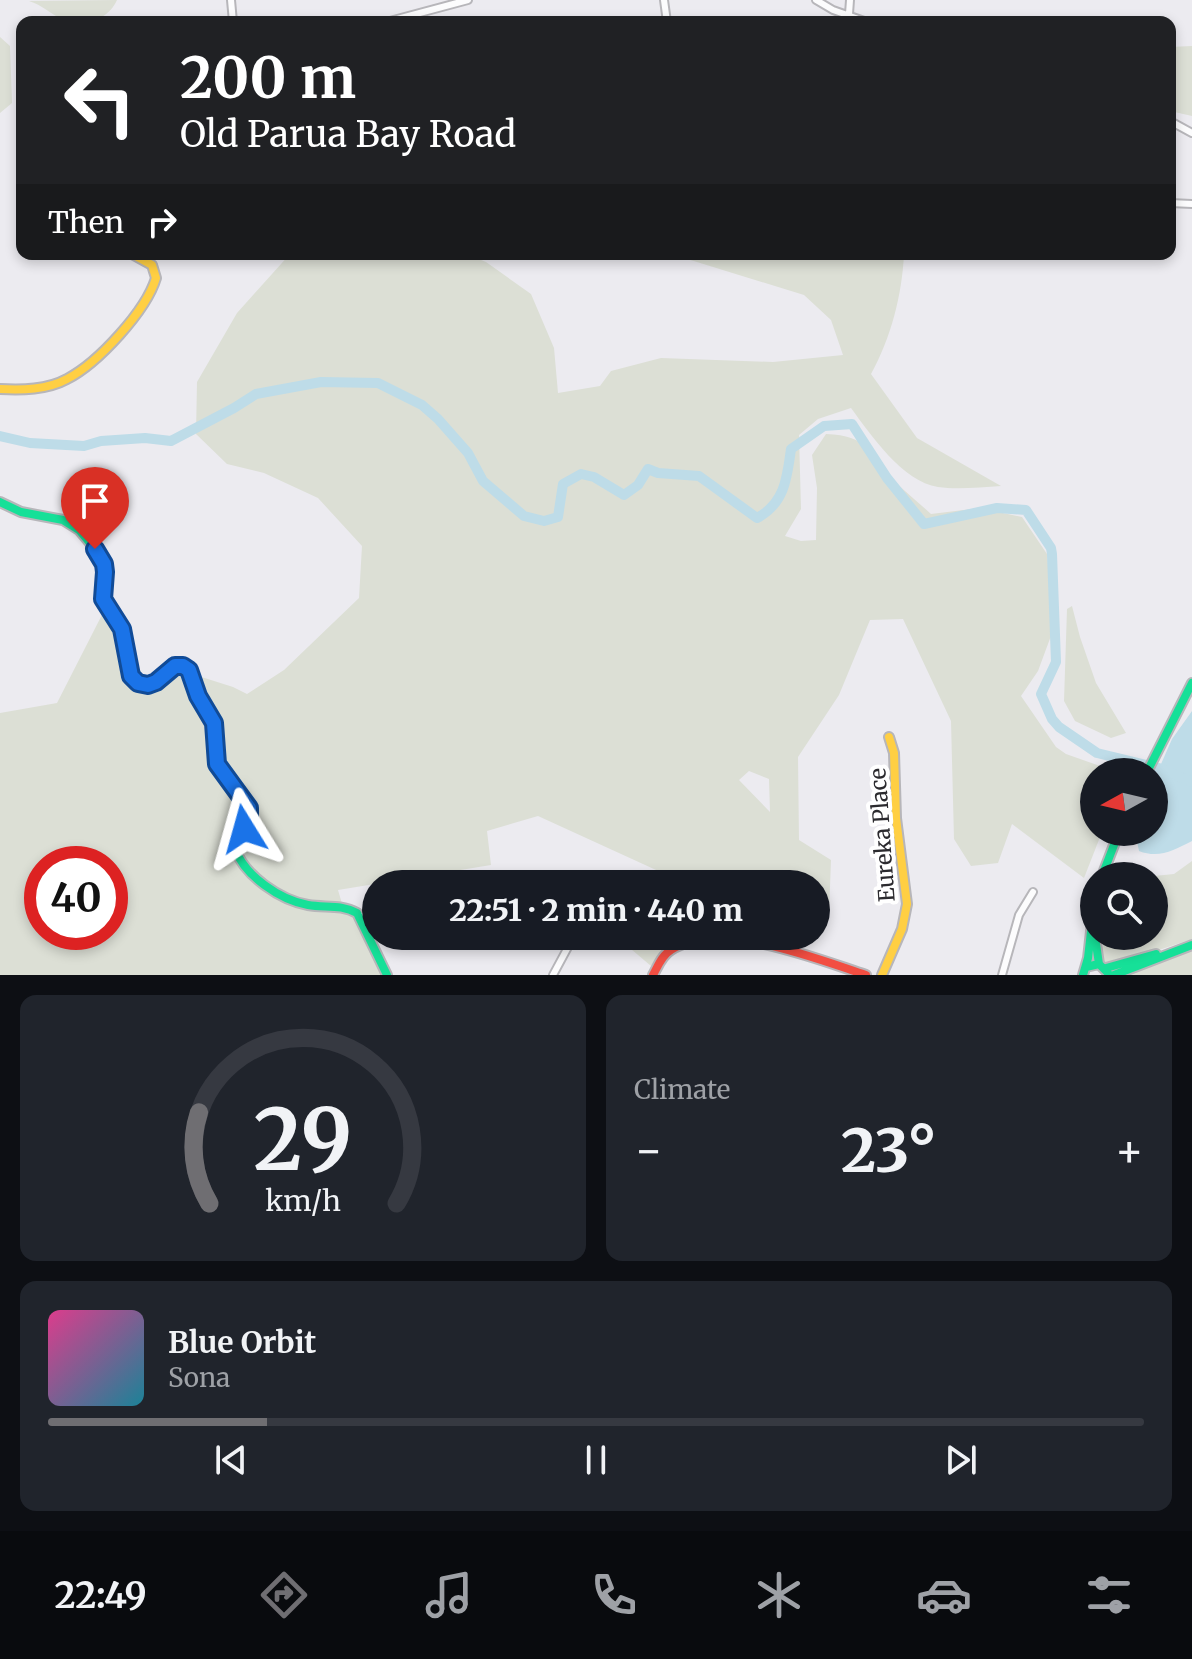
<!DOCTYPE html>
<meta charset="utf-8">
<style>
body{margin:0;font-family:Merriweather,serif;background:#20242c;color:#f1f3f6;height:100vh;display:flex;flex-direction:column;font-size:30px;white-space:nowrap}
*{box-sizing:border-box;margin:0}
p{font-size:26px;color:#9ea1a6}
.icon{flex:none;width:44px;height:44px;fill:none;stroke:currentColor;stroke-width:2;stroke-linecap:round;stroke-linejoin:round}
.map{position:relative;height:975px;overflow:hidden}
.drawer{display:flex;flex-direction:column;gap:20px;padding:20px;background:#0d0f14;flex:1}
.drawer>*{flex:none}
.top-card{position:absolute;left:16px;top:16px;width:1160px;height:244px;border-radius:16px;box-shadow:0 4px 12px #0003;background:#202124;color:#fff;overflow:hidden}
.needle{width:52px;rotate:262deg}
.fabs{position:absolute;left:1080px;top:758px;display:grid;gap:16px}
.fabs a{display:grid;place-items:center;width:88px;height:88px;border-radius:50%;background:#171b24;box-shadow:0 4px 12px #0003;font-size:40px}
.speed{position:absolute;left:24px;top:846px;display:flex;gap:16px;font-size:40px;font-weight:700;text-align:center}
.speed>*{display:grid;place-content:center;width:104px;height:104px;border-radius:50%;background:#171b24;box-shadow:0 4px 12px #0003;line-height:1}
.speed .limit{border:12px solid #d22;background:#fff;color:#111}
.pin{position:absolute;display:grid;place-items:center;width:68px;height:68px;color:#fff;margin:-82px -34px;border-radius:50% 50% 50% 0;rotate:-45deg;box-shadow:0 0 8px #0007}
.pin .icon{rotate:45deg}
.me{position:absolute;width:88px;margin:-44px;rotate:352deg;stroke-linejoin:round;filter:drop-shadow(0 0 6px #0008)}
.turn{display:flex;align-items:center;gap:28px;height:168px;padding:0 32px;font-size:36px}
.turn .icon{width:104px;height:104px;stroke-width:2.5}
.turn b{display:block;font-size:56px;line-height:68px}
.then{display:flex;align-items:center;height:76px;padding:0 32px;background:#0003;gap:16px;font-size:30px}
.big{font-size:60px;font-weight:800;line-height:1.1}
.drawer .card{flex:1;display:flex;flex-direction:column;justify-content:center;gap:12px;min-width:0;padding:0 28px;border-radius:16px;background:#20242c}
.drawer .dial{align-items:center;gap:0}
.dial svg{height:208px;overflow:visible;fill:none;stroke:#363941;stroke-width:7;stroke-linecap:round;text-anchor:middle}
.dial text{fill:#f1f3f6;stroke:none}
.song{display:flex;align-items:center;gap:24px}
.cover{width:96px;height:96px;border-radius:12px;background:linear-gradient(135deg,hsl(330 70% 55%),hsl(190 70% 35%))}
.played{height:8px;border-radius:4px;background:linear-gradient(90deg,#6f6e72 20%,#363941 20%)}
.keys{display:flex;justify-content:space-around;direction:ltr}
.heat{display:flex;justify-content:space-between;align-items:center;font-size:44px;direction:ltr}
.drawer .tiles{flex:1;display:grid;gap:20px;grid-template-columns:1fr 1fr}
.card:last-child{grid-column:span 2}
.trip{position:absolute;left:362px;top:870px;width:468px;height:80px;border-radius:40px;background:#171b24;box-shadow:0 4px 12px #0003;font-weight:800;line-height:80px;text-align:center}
.tabs{display:flex;height:128px;justify-content:space-around;align-items:center;background:#090b0e;color:#9ea1a6}
.tabs .icon{width:56px;height:56px}
.tabs .active{color:#6f6e72}
.tabs b{font-size:36px;color:#f1f3f6}
.map>svg:first-child{display:block}
.green{fill:#dcdfd5;fill-rule:evenodd}
.water{fill:#bedce8}
.lines{fill:none;stroke-linecap:round;stroke-linejoin:round}
.river{stroke:#bedce8;stroke-width:10}
.street-casing{stroke:#b7b6ba;stroke-width:10}
.fast-casing{stroke:#b7b6ba;stroke-width:12}
.slow-casing{stroke:#b7b6ba;stroke-width:12}
.jam-casing{stroke:#b7b6ba;stroke-width:12}
.street{stroke:#fcfcfd;stroke-width:6}
.fast{stroke:#16e098;stroke-width:8}
.slow{stroke:#ffcf43;stroke-width:8}
.jam{stroke:#f24e42;stroke-width:8}
.route-casing{stroke:#114b97;stroke-width:20}
.route{stroke:#1a73e8;stroke-width:14}
.labels{text-anchor:middle;dominant-baseline:central;stroke-width:8;stroke-linejoin:round;paint-order:stroke}
.street-label{font-size:22px;fill:#2b2a2e;stroke:#fff}
</style>
<div class="map">
<svg width="1192" height="975" viewBox="0 0 1192 975">
<rect width="100%" height="100%" fill="#ecebf0"/>
<path class="green" d="M117,0C109,19 82,30 63,20C51,14 42,5 29,1Z
M0,37L10,46L12,103L0,113Z
M1192,46V116L1170,111V47Z
M290,254H466L486,262L531,294L554,348L558,393L600,386L611,371L661,358L773,362L843,355L831,320L804,295L671,254H904C902,295 891,338 871,374L917,438L1001,486C981,487 958,490 938,487C903,482 870,434 851,408L818,419L799,435L801,509L785,536L801,541L816,540L817,488L812,455L826,434C869,436 867,451 892,479C904,491 918,502 931,514L980,508L1022,517L1047,554L1055,625L1038,671L1021,696L1056,747L1066,754L1117,772H1094V832H1102L1084,878L1012,824L998,863L971,866L954,839L951,721L903,619L870,620L839,695L798,757L799,840L831,860L829,915L816,914V884H660L667,875L538,816L487,831L491,865L338,890L343,907L359,915L385,975H0V713L57,703L108,603L144,678C159,679 174,670 190,667L192,674L233,687L247,694L284,670L359,598L362,546L318,498L264,473L227,464L196,434L197,382L237,313ZM749,771L769,779L770,812L739,780ZM42,864H110V932H42Z
M1072,606L1080,637L1096,683L1126,733L1111,738L1075,721L1064,701L1067,609Z
M1192,861V939L1117,964L1106,965L1100,960L1104,936H1154V876L1174,874Z
M620,936H773C740,946 698,927 668,947C661,951 656,960 651,966L618,938Z
M1192,948V975H1124Z"/>
<path class="water" d="M1192,711V841C1174,850 1159,859 1139,851L1135,832H1154V780L1172,739Z"/>
<g class="lines">
<path class="river" d="M0,436L30,443L84,446L101,441L145,438L171,441L234,408L256,394L321,382L378,383L422,405L438,419L468,453L483,481L524,516L544,521L558,517L563,484L581,474L594,477L624,495L638,485L648,469L658,473L699,476L757,518C785,503 787,478 791,449L824,426L852,424L887,478L924,524L997,508L1026,510L1051,548L1052,554L1056,662L1041,694L1052,719L1059,727L1097,753L1159,768L1192,782"/>
<defs>
<path id="street" d="M231,0L233,22
M664,0L667,22
M816,0L833,10L867,22
M849,14L850,0
M386,22L468,0
M1170,121L1192,133
M1170,203L1192,204
M360,917L376,910
M553,975L574,936
M1002,975L1019,915L1033,892"/>
<path id="fast" d="M0,502L21,512L63,520L79,530L95,549L104,564L103,599L122,629L128,668L135,680L143,684H152L172,668L183,666L191,674L198,696L214,723L217,764L249,808L248,822L235,849C245,876 280,900 308,905C325,908 341,904 357,913L387,975
M1147,772L1192,683
M1102,876L1119,832
M1095,937L1099,964
M1086,967L1099,964L1108,973
M1106,968L1156,954
M1083,975L1088,958L1094,905
M1114,975L1192,945"/>
<path id="slow" d="M0,389C22,390 47,390 67,379C98,363 146,311 156,278L152,265L132,254
M882,975L902,929L907,904L896,818L894,753L889,737"/>
<path id="jam" d="M653,975C658,966 662,955 671,950C719,919 817,959 866,975"/>
</defs>
<use href="#street" class="street-casing"/>
<use href="#fast" class="fast-casing"/>
<use href="#slow" class="slow-casing"/>
<use href="#jam" class="jam-casing"/>
<use href="#street" class="street"/>
<use href="#fast" class="fast"/>
<use href="#slow" class="slow"/>
<use href="#jam" class="jam"/>
</g>
<g class="lines">
<defs>
<path id="route" d="M95,549L104,564L105,572L103,599L122,629L131,676L138,683L148,685L156,682L175,666H183L189,670L198,696L214,723L217,764L249,808V817L244,829"/>
</defs>
<use href="#route" class="route-casing"/>
<use href="#route" class="route"/>
</g>
<g class="labels">
<g class="street-label">
<text transform="translate(882 835) rotate(-94)">Eureka Place</text>
</g>
</g>
</svg>
<div class="fabs">
<a><svg class="needle" viewBox="-14 -14 28 28"><path d="M0-13l5 13h-10z" fill="#e53935"/><path d="M0 13l5-13h-10z" fill="#9ea1a6"/></svg></a>
<a><svg class="icon" aria-label="search" viewBox="0 0 24 24"><circle cx="10" cy="10" r="6"/><path d="M15 15l6 6"/></svg></a>
</div>
<div class="speed"><div class="limit">40</div></div>
<div class="pin" style="left:95px;top:549px;background:#d93025"><svg class="icon" aria-label="arrive" viewBox="0 0 24 24"><path d="M6 21V4h12l-3 4 3 4H6"/></svg></div>
<svg class="me" style="left:244px;top:829px" viewBox="-20 -20 40 40"><path d="M0-17L14 15 0 8-14 15z" fill="#1a73e8" stroke="#fff" stroke-width="4"/></svg>
<div class="trip">22:51 · 2 min · 440 m</div>
<div class="top-card">
<div class="turn"><svg class="icon" aria-label="left" viewBox="0 0 24 24"><path d="M17 20v-9H6M10 6l-5 5 5 5"/></svg><div><b>200 m</b>Old Parua Bay Road</div></div>
<div class="then">Then<svg class="icon" aria-label="right" viewBox="0 0 24 24"><path d="M7 20v-9h11M14 6l5 5-5 5"/></svg></div>
</div>
</div>
<section class="drawer">
<div class="tiles">
<div class="card dial"><svg viewBox="0 0 100 80">
<path d="M14 69A42 42 0 1 1 86 69"/>
<path d="M14 69A42 42 0 0 1 10 34" stroke="#6f6e72"/>
<text x="50" y="56" font-size="32" font-weight="700">29</text>
<text x="50" y="72" font-size="11">km/h</text>
</svg></div>
<div class="card"><p>Climate</p>
<div class="heat"><a>−</a><b class="big">23°</b><a>+</a></div>
</div>
<div class="card">
<div class="song"><i class="cover"></i><div><b>Blue Orbit</b><p>Sona</p></div></div>
<div class="played"></div>
<div class="keys"><svg class="icon" aria-label="previous" viewBox="0 0 24 24"><path d="M18 5L8 12l10 7zM5 5v14"/></svg><svg class="icon" aria-label="pause" viewBox="0 0 24 24"><path d="M8 5v14M16 5v14"/></svg><svg class="icon" aria-label="next" viewBox="0 0 24 24"><path d="M6 5l10 7-10 7zM19 5v14"/></svg></div>
</div>
</div>
</section>
<nav class="tabs">
<b>22:49</b>
<svg class="icon active" aria-label="directions" viewBox="0 0 24 24"><path d="M12 3l9 9-9 9-9-9zM9 14v-3h6M13 9l2 2-2 2"/></svg>
<svg class="icon" aria-label="music" viewBox="0 0 24 24"><path d="M9 18V5l10-2v13"/><circle cx="6" cy="18" r="3"/><circle cx="16" cy="16" r="3"/></svg>
<svg class="icon" aria-label="phone" viewBox="0 0 24 24"><path d="M5 4h4l2 5-3 2q2 4 5 5l2-3 5 2v4C11 20 4 13 5 4z"/></svg>
<svg class="icon" aria-label="climate" viewBox="0 0 24 24"><path d="M12 3v18M4 7l16 10M4 17L20 7"/></svg>
<svg class="icon" aria-label="car" viewBox="0 0 24 24"><path d="M5 17H2v-5l4-1 3-4h7l3 4 3 1v5h-3M9 17h6M6 11h13"/><circle cx="7" cy="17" r="2"/><circle cx="17" cy="17" r="2"/></svg>
<svg class="icon" aria-label="filters" viewBox="0 0 24 24"><path d="M4 7h16M4 17h16"/><circle cx="9" cy="7" r="2"/><circle cx="15" cy="17" r="2"/></svg>
</nav>
